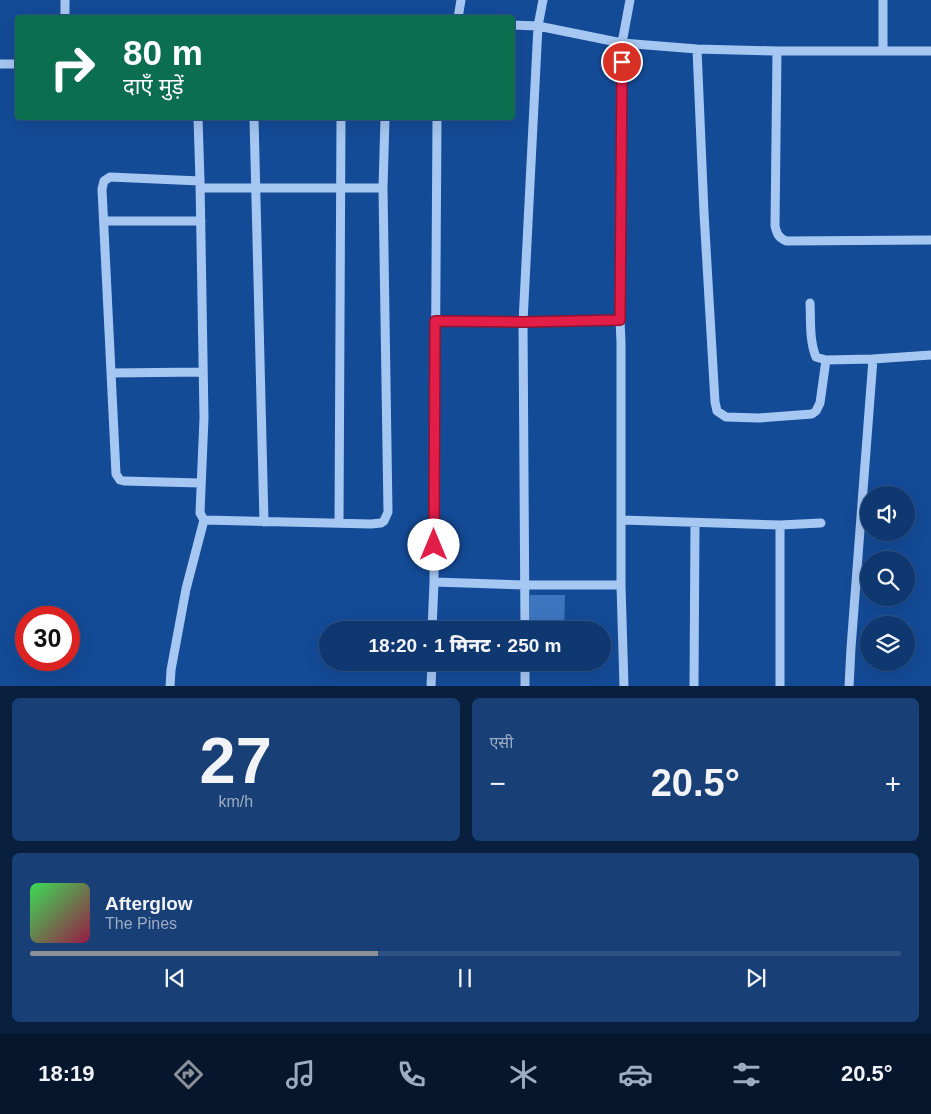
<!DOCTYPE html>
<html lang="hi">
<meta charset="utf-8">
<style>
body{margin:0;font-family:Helvetica,"Noto Sans Devanagari",sans-serif;background:#183f76;color:#f1f3f6;height:100vh;display:flex;flex-direction:column;font-size:19px;white-space:nowrap}
*{box-sizing:border-box;margin:0}
p{font-size:16px;color:#9bacc3}
.icon{flex:none;width:28px;height:28px;fill:none;stroke:currentColor;stroke-width:2;stroke-linecap:round;stroke-linejoin:round}
.map{position:relative;height:686px;overflow:hidden}
.side{display:flex;flex-direction:column;gap:12px;padding:12px;background:#081f3e;flex:1}
.side>*{flex:none}
.guide{position:absolute;left:15px;top:15px;width:500px;height:105px;border-radius:5px;box-shadow:0 5px 20px #0002,0 0 0 1px #2f5284;background:#0b6e4f;color:#fff;overflow:hidden}
.buttons{position:absolute;left:860px;top:486px;display:grid;gap:10px}
.buttons a{display:grid;place-items:center;width:55px;height:55px;border-radius:50%;background:#0f3871;box-shadow:0 5px 20px #0002,0 0 0 1px #2f5284;font-size:25px}
.speed{position:absolute;left:15px;top:606px;display:flex;gap:10px;font-size:25px;font-weight:700;text-align:center}
.speed>*{display:grid;place-content:center;width:65px;height:65px;border-radius:50%;background:#0f3871;box-shadow:0 5px 20px #0002,0 0 0 1px #2f5284;line-height:1}
.speed .limit{border:8px solid #d22;background:#fff;color:#111}
.pin{position:absolute;display:grid;place-items:center;width:42px;height:42px;color:#fff;margin:-21px;border:2px solid #fff;border-radius:50%;box-shadow:0 1px 5px #0007}
.me{position:absolute;width:55px;margin:-28px;rotate:0deg;stroke-linejoin:round;filter:drop-shadow(0 0 4px #0008)}
.turn{display:flex;align-items:center;gap:18px;height:105px;padding:0 25px;font-size:22px}
.turn .icon{width:65px;height:65px;stroke-width:2.5}
.turn b{display:block;font-size:35px;line-height:42px}
.big{font-size:38px;font-weight:800;line-height:1.1}
.side .card{flex:1;display:flex;flex-direction:column;justify-content:center;gap:8px;min-width:0;padding:0 18px;border-radius:8px;background:#183f76}
.side .dial{align-items:center;gap:0}
.dial b{font-size:65px;line-height:1}
.song{display:flex;align-items:center;gap:15px}
.cover{width:60px;height:60px;border-radius:8px;background:linear-gradient(135deg,hsl(130 70% 55%),hsl(340 70% 35%))}
.played{height:5px;border-radius:2px;background:linear-gradient(90deg,#8c9099 40%,#2f5284 40%)}
.keys{display:flex;justify-content:space-around;direction:ltr}
.heat{display:flex;justify-content:space-between;align-items:center;font-size:28px;direction:ltr}
.side .tiles{flex:1;display:grid;gap:12px;grid-template-columns:1fr 1fr}
.card:last-child{grid-column:span 2}
.trip{position:absolute;left:319px;top:621px;width:292px;height:50px;border-radius:25px;background:#0f3871;box-shadow:0 5px 20px #0002,0 0 0 1px #2f5284;font-weight:800;line-height:50px;text-align:center}
.tabs{display:flex;height:80px;justify-content:space-around;align-items:center;background:#06162d;color:#9bacc3}
.tabs .icon{width:35px;height:35px}
.tabs .selected{color:#8c9099}
.tabs b{font-size:22px;color:#f1f3f6}
.map>svg:first-child{display:block}
.building{fill:#3d75bf}
.lines{fill:none;stroke-linecap:round;stroke-linejoin:round}
.minor{stroke:#a6c7f2;stroke-width:9}
.route-casing{stroke:#92132f;stroke-width:12}
.route{stroke:#e11d48;stroke-width:9}
</style>
<div class="map">
<svg width="931" height="687" viewBox="0 0 931 687">
<rect width="100%" height="100%" fill="#144b97"/>
<path class="building" d="M530,595H565L564,630H530Z"/>
<g class="lines">
<path class="minor" d="M883,0V51
M65,18V0
M458,18L461,0
M512,25L538,26L622,43L697,49L777,51H931
M697,49L704,213L715,402L717,411L726,417L759,418L812,414L816,411L820,403L826,360
M777,51L775,226C777,234 778,237 786,241L931,240
M0,64H18
M198,118L200,181L204,418L200,513L204,520L371,524L381,523L384,521L388,512L383,188L385,118
M254,118L264,522
M200,181L110,177L104,181L102,189L116,474L120,480L124,481L200,483
M200,188H383
M104,221H201
M810,303C811,320 809,340 816,357L826,360L873,359
M435,321L523,322L620,320
M111,373L203,372
M622,520L780,525L821,523
M339,523L341,118
M780,525V687
M434,582L525,585H621
M432,630L434,582L437,118
M525,630L523,322L538,26L543,0
M525,662V687
M170,687L171,670L186,589L204,520
M431,687L432,662
M624,687L621,585V342L620,320L622,43L630,0
M694,687L695,523
M849,687L851,648L873,359L931,355"/>
</g>
<g class="lines">
<defs>
<path id="route" d="M434,545L435,321L523,322L620,320L622,62"/>
</defs>
<use href="#route" class="route-casing"/>
<use href="#route" class="route"/>
</g>
</svg>
<div class="buttons">
<a><svg class="icon" aria-label="sound" viewBox="0 0 24 24"><path d="M4 9h4l5-4v14l-5-4H4zM17 9q2 3 0 6"/></svg></a>
<a><svg class="icon" aria-label="search" viewBox="0 0 24 24"><circle cx="10" cy="10" r="6"/><path d="M15 15l6 6"/></svg></a>
<a><svg class="icon" aria-label="layers" viewBox="0 0 24 24"><path d="M12 4l9 5-9 5-9-5zM3 14l9 5 9-5"/></svg></a>
</div>
<div class="speed"><div class="limit">30</div></div>
<div class="pin" style="left:622px;top:62px;background:#d93025"><svg class="icon" aria-label="arrive" viewBox="0 0 24 24"><path d="M6 21V4h12l-3 4 3 4H6"/></svg></div>
<svg class="me" style="left:434px;top:545px" viewBox="-20 -20 40 40"><circle r="19" fill="#fff"/><path d="M0-13L10 11 0 6-10 11z" fill="#e11d48"/></svg>
<div class="trip">18:20 · 1 मिनट · 250 m</div>
<div class="guide">
<div class="turn"><svg class="icon" aria-label="right" viewBox="0 0 24 24"><path d="M7 20v-9h11M14 6l5 5-5 5"/></svg><div><b>80 m</b>दाएँ मुड़ें</div></div>
</div>
</div>
<section class="side">
<div class="tiles">
<div class="card dial"><b>27</b><p>km/h</p></div>
<div class="card"><p>एसी</p>
<div class="heat"><a>−</a><b class="big">20.5°</b><a>+</a></div>
</div>
<div class="card">
<div class="song"><i class="cover"></i><div><b>Afterglow</b><p>The Pines</p></div></div>
<div class="played"></div>
<div class="keys"><svg class="icon" aria-label="previous" viewBox="0 0 24 24"><path d="M18 5L8 12l10 7zM5 5v14"/></svg><svg class="icon" aria-label="pause" viewBox="0 0 24 24"><path d="M8 5v14M16 5v14"/></svg><svg class="icon" aria-label="next" viewBox="0 0 24 24"><path d="M6 5l10 7-10 7zM19 5v14"/></svg></div>
</div>
</div>
</section>
<nav class="tabs">
<b>18:19</b>
<svg class="icon selected" aria-label="directions" viewBox="0 0 24 24"><path d="M12 3l9 9-9 9-9-9zM9 14v-3h6M13 9l2 2-2 2"/></svg>
<svg class="icon" aria-label="music" viewBox="0 0 24 24"><path d="M9 18V5l10-2v13"/><circle cx="6" cy="18" r="3"/><circle cx="16" cy="16" r="3"/></svg>
<svg class="icon" aria-label="phone" viewBox="0 0 24 24"><path d="M5 4h4l2 5-3 2q2 4 5 5l2-3 5 2v4C11 20 4 13 5 4z"/></svg>
<svg class="icon" aria-label="climate" viewBox="0 0 24 24"><path d="M12 3v18M4 7l16 10M4 17L20 7"/></svg>
<svg class="icon" aria-label="car" viewBox="0 0 24 24"><path d="M5 17H2v-5l4-1 3-4h7l3 4 3 1v5h-3M9 17h6M6 11h13"/><circle cx="7" cy="17" r="2"/><circle cx="17" cy="17" r="2"/></svg>
<svg class="icon" aria-label="filters" viewBox="0 0 24 24"><path d="M4 7h16M4 17h16"/><circle cx="9" cy="7" r="2"/><circle cx="15" cy="17" r="2"/></svg>
<b>20.5°</b>
</nav>
